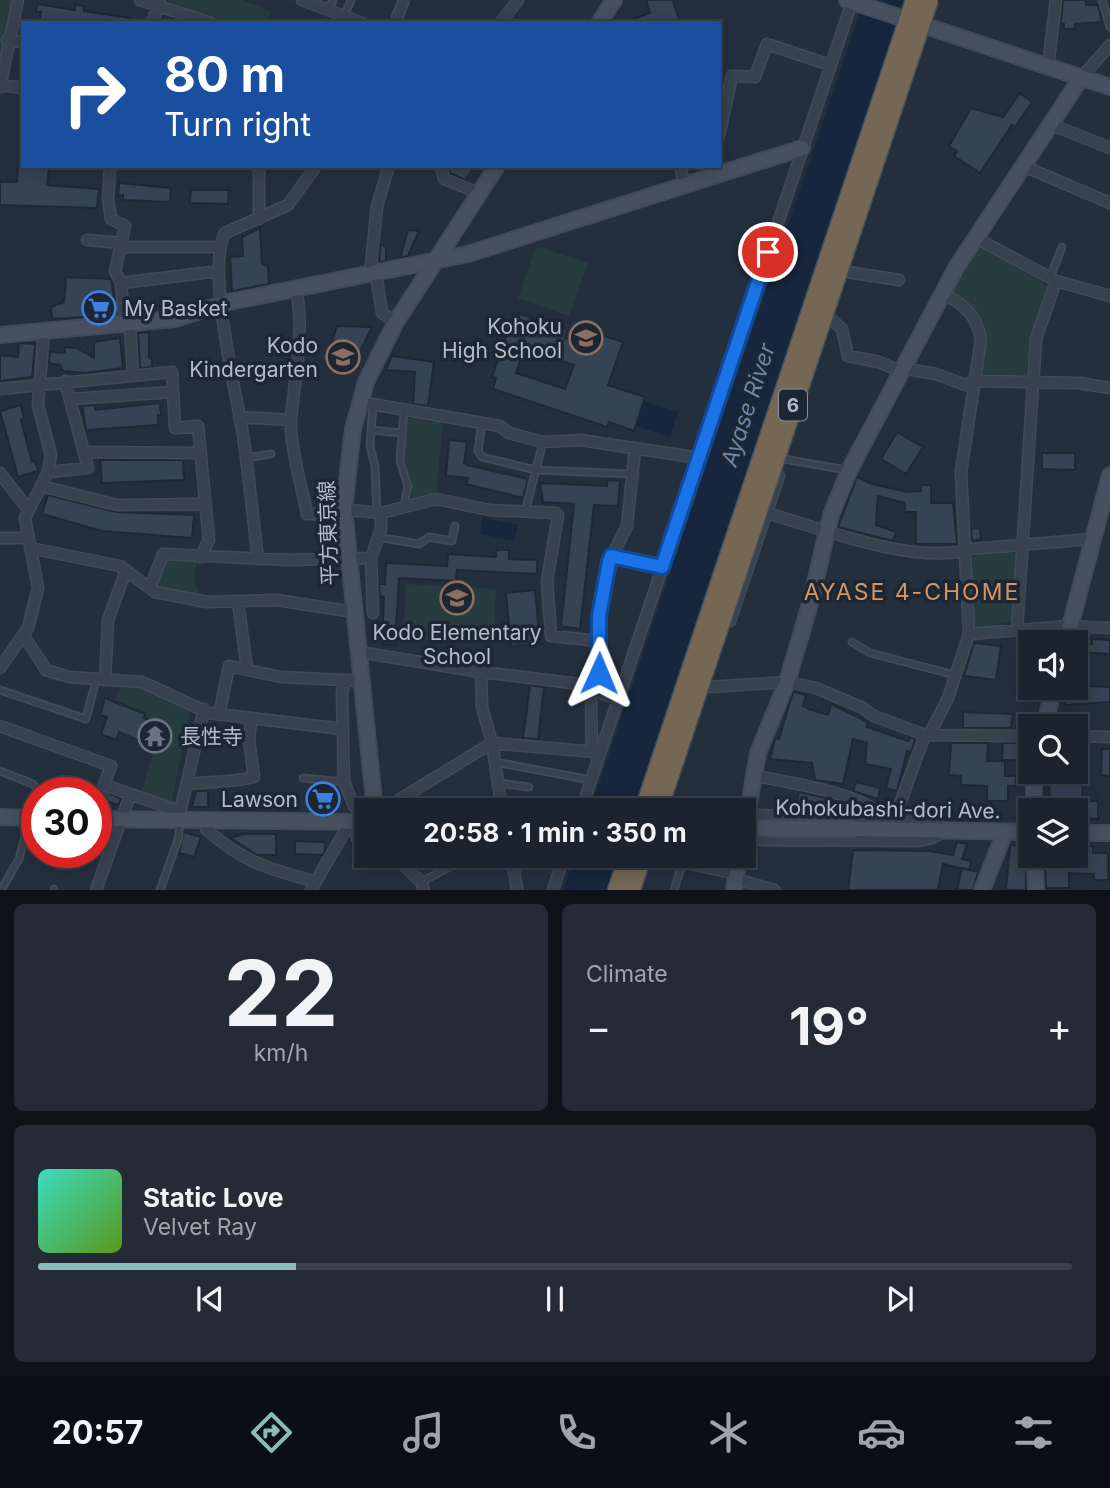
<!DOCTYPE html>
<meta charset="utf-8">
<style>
body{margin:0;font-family:Inter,"Noto Sans JP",sans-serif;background:#242b36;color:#f1f3f6;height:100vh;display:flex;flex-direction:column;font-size:26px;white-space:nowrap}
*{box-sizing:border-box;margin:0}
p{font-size:23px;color:#a0a4aa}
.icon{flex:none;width:38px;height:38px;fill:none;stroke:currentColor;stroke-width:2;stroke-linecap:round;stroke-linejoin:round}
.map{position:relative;height:890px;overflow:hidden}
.side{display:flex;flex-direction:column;gap:14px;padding:14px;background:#0f1319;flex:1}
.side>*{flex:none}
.guide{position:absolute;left:21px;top:21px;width:700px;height:147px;border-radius:0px;box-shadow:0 4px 18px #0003,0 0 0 2px #39404a;background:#1a4fa0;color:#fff;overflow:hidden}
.fabs{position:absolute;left:1018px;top:630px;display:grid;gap:14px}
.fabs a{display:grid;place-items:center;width:70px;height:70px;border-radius:0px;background:#1b232e;box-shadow:0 4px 18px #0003,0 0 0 2px #39404a;font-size:35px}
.speed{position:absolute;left:21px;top:777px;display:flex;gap:14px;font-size:35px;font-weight:700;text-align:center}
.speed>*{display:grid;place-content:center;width:91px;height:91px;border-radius:50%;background:#1b232e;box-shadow:0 4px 18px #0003,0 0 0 2px #39404a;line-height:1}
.speed .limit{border:10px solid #d22;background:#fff;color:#111}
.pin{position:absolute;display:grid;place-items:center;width:60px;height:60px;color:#fff;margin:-30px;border:4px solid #fff;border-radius:50%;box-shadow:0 2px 7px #0007}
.me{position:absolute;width:77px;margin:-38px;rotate:1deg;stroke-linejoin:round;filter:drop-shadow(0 0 5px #0008)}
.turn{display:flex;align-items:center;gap:24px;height:147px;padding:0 28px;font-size:32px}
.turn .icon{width:91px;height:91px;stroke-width:2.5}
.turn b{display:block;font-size:49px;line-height:60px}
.big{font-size:52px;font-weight:700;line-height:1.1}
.side .widget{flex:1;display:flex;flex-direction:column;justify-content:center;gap:10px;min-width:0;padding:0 24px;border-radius:10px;background:#242b36}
.side .dial{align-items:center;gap:0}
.dial b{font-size:91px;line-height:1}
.song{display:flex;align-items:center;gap:21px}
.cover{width:84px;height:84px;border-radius:10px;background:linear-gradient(135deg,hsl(170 70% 55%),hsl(90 70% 35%))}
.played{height:7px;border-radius:4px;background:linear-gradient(90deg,#8bbbb9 25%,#39404a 25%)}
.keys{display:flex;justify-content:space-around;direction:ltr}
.heat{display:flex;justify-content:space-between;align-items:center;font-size:38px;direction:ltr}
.side .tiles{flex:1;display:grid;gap:14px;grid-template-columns:1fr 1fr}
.widget:last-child{grid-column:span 2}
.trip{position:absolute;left:354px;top:798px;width:402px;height:70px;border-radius:0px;background:#1b232e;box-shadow:0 4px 18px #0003,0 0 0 2px #39404a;font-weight:700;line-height:70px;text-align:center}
.dock{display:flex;height:112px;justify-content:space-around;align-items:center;background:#0b0e12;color:#a0a4aa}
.dock .icon{width:49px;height:49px}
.dock .active{color:#8bbbb9}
.dock b{font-size:32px;color:#f1f3f6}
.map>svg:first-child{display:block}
.green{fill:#263c3f}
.water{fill:#17263c}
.building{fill:#364354;stroke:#1f2835;stroke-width:2;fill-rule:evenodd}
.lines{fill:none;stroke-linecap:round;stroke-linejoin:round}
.lane-casing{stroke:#414a57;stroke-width:9}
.street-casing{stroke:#414a57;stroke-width:13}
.secondary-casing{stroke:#414a57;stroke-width:18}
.highway-casing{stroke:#434c59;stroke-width:21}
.lane{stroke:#38414e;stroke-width:5}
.street{stroke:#38414e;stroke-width:10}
.secondary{stroke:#465061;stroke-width:14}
.highway{stroke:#746855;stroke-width:18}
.secondary-bridge-casing{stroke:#414a57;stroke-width:18;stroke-linecap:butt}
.highway-bridge-casing{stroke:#434c59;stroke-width:21;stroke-linecap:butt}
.secondary-bridge{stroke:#465061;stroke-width:14}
.highway-bridge{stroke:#746855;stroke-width:18}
.route-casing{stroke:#114b97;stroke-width:18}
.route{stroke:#1a73e8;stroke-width:12}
.labels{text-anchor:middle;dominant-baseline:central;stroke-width:7;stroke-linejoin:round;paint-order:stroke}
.shield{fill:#1d2633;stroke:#878f9c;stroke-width:2}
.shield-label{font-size:19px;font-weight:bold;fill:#b4bcc9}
.poi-label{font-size:21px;fill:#b4bcc9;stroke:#1d2633;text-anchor:end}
.street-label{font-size:21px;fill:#b4bcc9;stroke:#1d2633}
.water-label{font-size:23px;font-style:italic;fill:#6d86a8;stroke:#1d2633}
.neighbourhood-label{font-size:23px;letter-spacing:2px;fill:#d59563;stroke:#1d2633}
</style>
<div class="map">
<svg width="1110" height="890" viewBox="0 0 1110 890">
<rect width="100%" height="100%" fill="#242f3e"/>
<path class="green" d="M0,0H16L0,69Z
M166,0H242L271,11L266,23H221Z
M536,246L588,263L569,316L518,298Z
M983,248L1049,286L1031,337L1026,379L981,378L978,375C986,350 990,324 971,304C965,298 957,297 953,291L979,249Z
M410,418L443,423L436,494L412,498V483L405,461L407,420Z
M1014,552L1017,556L1013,622L978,627L974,624L971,559L973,556Z
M164,555L197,558L194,582L203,599L152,587Z
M406,584L496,589L494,643L403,639Z
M121,685L139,686L190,711L171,804L141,794L154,750L162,748L170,726L145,717L147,712L115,700Z"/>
<path class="water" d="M864,0H909L638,810H590Z
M644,401L678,412L670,437L636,426Z
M483,518L518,525L514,541L480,534Z
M575,856H623L612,889L563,890Z"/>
<path class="building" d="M646,0H673L680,23H624L650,13Z
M1063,0H1086V5H1098L1102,22L1075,24V29H1064V24H1061Z
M37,4L75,10V5L83,6L84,11L130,18V23H40L41,12H36Z
M1020,93L1032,102L1015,127L1012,125L980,173L954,156L957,151L949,146L971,108L1003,117Z
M449,166H475L465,180L450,173Z
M18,167L49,168L47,185L99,189L97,208L0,205V182H17Z
M119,183L171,188L170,202L123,200V195L118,196Z
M191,190H229L228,204L190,203Z
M260,228L262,264L268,266L269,284L232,291L230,257L243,256L242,237Z
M408,230L419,231L408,256L400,258Z
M380,245L386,246V261L379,262Z
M66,277L111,279L116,315L52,319L51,307L64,302Z
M514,312L567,330L565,338L581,343L586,330L623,342L608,385L645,397L634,431L609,422L607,427L493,389L496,378L492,377ZM524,348L574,365L565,389L516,373Z
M337,326L372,327L356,360L346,361L342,368L325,363Z
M149,332V358L152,359V367L140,368L138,333Z
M120,338L123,368L85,373L63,371L60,365L49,363L50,352L65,353V347L77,348L94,358V342Z
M19,343L35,344L32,377L0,381V355L18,357Z
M392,356L434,362L428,406L413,404L415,372L386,370Z
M160,403L161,415H158V425L86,430L82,406L95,405V410Z
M21,405L24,418L21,420L32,462L35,461L38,471L18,477L0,411Z
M897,432L923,447L906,474L881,459Z
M449,440L467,442L464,463L467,465L528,479L523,498L466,484L468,478L446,476Z
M1042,453H1075V470L1042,469Z
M100,460H183L184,480L102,483Z
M857,477L872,484L907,492L921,491V485H931V503H953L957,544H916V512H905V503L878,496L876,525L896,532L893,541L838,527Z
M607,480L620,481L618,506L594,505L580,629L561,626L574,504L543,502L540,483L607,486Z
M48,495L116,512L194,515L192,538L102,531L42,514Z
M980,528L981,539L972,541L971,529Z
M496,550H509V559L537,560V574L457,570L456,581L399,578L395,645L382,644L384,597L380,596L379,584H385L386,563L447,566L448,554L496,557Z
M535,590L540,644L511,646L506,593Z
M1092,639L1110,640V654L1077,652L1078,643L1092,644Z
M974,643L1001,646L996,680L964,676Z
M530,685L544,687L538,739L523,738Z
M1085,686L1110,687V702L1065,705V688Z
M793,692L806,695L803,706L812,710L828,715L831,704L868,722L867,727L908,741L910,737L915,739L911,752L907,751L897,791L886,788L891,769L865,764L867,743L853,739L843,784L815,780L812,763L770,759L775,738L779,739Z
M105,698L145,714L144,718L168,730L162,746L157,745L156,748L119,732L116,740L101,734L107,717L100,715Z
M963,712L1013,714L1011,728H963Z
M951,743H988L987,761H1005V776H1016V786H1008V801H987V786L961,785V776L949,775Z
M1003,743H1029L1024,760H1002Z
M1102,749H1110V776L1101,775Z
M1049,772H1083L1082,801H1098V819L1076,818V810H1050Z
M856,782L880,788L878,799L853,791Z
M96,787L121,799L118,805L106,801L103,809L96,806Z
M312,789L339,790L338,806L312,805Z
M196,791H208V807H192Z
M799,792L834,800L833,807L813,802L812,807L796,804Z
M184,832L201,837L194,857L179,853Z
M243,834H276V855H257L231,838Z
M295,841L325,842V850L323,855L295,854Z
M957,842L967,844L962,859L971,861L969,870L943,864L938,890H848L853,850L929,851L953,855Z
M1010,845L1027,846L1026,890H1006Z
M1076,845L1093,846V853H1108V880H1094V874L1069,873V888H1046L1045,856H1076Z
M962,868L978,872L973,890H957Z"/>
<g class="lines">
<defs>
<path id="lane" d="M1102,0L1110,27
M328,11L333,0
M344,16L351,0
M1050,278L1062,247
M373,404L370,446L375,466L377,511
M404,410L400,461L408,486L404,505
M482,423L478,451L482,457L536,470L633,474
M371,430L401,433
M246,458L271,454
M784,459L846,470
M525,512L543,442
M377,537L419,544L429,537L452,541L455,526
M852,642L870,653L955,675
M0,690L86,719L96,680
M495,762L591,780
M0,771L33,784L37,789L19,859L1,890
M303,778L344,782
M497,783L529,787
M421,882L459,862
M54,890V889
M160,890L179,837V823
M674,890L682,864"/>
<path id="street" d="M140,0L211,23
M302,0L362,23
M152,23L160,0
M395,23L404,0
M500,23L518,0
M7,40L23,42
M1048,67L1056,0
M1081,78L1110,45
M0,85L23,88
M0,87L18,0
M1050,124L1110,148
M719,136L732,76L755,77L767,44L830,65
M110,166L108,198L111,219L125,226L115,271L121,283L125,326
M441,166L444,179L479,193
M680,166L685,186
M1023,166L1110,203
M259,219V166
M976,238L1056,281L1110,296
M87,240L122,243
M121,247H220
M847,272L899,280
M376,274L382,313L396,322
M370,275L377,206L389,166
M121,283L219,271
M296,289C305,331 295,376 291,418C289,442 302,488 307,514H324L326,508L381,513V529L371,558L373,613
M831,319L842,329L848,356L879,362L900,371
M130,325L133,376
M901,368L936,374L968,386L972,381L1078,383L1110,388
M0,389L172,372L175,428L198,426L209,540L200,557
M71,399L173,392
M360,402L500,426L509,433L543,442L580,440L700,458
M239,417L291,420
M84,452L200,453
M48,472L88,468L65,381
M0,473L27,508
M41,486L117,505L205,504
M381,513L436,499L490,510L556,513L558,515L547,581L551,636L600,641
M767,513C823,529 916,566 971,549L1093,539
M0,538H28
M30,548L120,566L155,592L207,602L276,600L354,612
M611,556L662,567
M258,559C253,518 249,476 243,435C236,392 206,268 225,233L288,205L316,166
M150,588L163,554L289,560L371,558
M238,602L247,669
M730,621L779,476
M1017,630L1036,339L1056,281
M969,634L1070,626L1110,628
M24,636L46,670L69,677L142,682L209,713L343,729
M359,652L481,672L572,683L618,699
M0,668L28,628L38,588L25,518L48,472L51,455L38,405L44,331
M481,672L482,707L492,743L502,810
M105,680L108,620L126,570
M345,681L342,692L344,782L354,806
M708,687L787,682L816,688L863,708L874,716L925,735L1031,736
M219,715L229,666L281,677L362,681
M0,726L111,766L104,785L179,811
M929,735L948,698L969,634L961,472L981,339C977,315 963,303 941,293
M1076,736L1110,737
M592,751L591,690L601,661L599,616L603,585L609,562L627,526L635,449
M756,776C785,782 864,793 881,816
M189,784C211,781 231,783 254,777L249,740L251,720
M400,806V799L492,743L596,752
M581,810L852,2
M744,815L927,818L946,830L932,838L916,841L744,840
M179,816L204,709
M895,817L925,735
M206,820V829C241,861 268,869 313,881
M355,821L357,838L366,842
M395,856L421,882L424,890
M512,856L517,890
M654,856L737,874
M736,879L774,890
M96,890L130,795
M311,890L345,831
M553,890L564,856"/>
<path id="secondary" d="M847,0L1110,87
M599,23L614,0
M0,335L175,319L229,302L468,254L802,148
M1066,642L1110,475
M1044,726L1054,688
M1034,772V810
M375,810L344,509L353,429L366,382L396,322L497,166
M0,817L37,818
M96,819L366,822
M855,829L1031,832
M744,833L758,753L787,682L810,604L831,515L849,471L956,268L1081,78
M1076,833H1110
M1035,856L1036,890
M734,890L740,856
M982,890L1005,832"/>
<path id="highway" d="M617,890L629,856
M631,890L642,856"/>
</defs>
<use href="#lane" class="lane-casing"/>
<use href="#street" class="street-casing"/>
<use href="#secondary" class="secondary-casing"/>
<use href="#highway" class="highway-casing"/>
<use href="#lane" class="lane"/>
<use href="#street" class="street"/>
<use href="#secondary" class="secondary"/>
<use href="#highway" class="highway"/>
<defs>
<path id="secondary-bridge" d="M744,828L855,829"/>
<path id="highway-bridge" d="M644,810L915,0
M658,810L929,0"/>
</defs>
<use href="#secondary-bridge" class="secondary-bridge-casing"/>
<use href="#highway-bridge" class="highway-bridge-casing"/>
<use href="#secondary-bridge" class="secondary-bridge"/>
<use href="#highway-bridge" class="highway-bridge"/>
</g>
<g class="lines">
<defs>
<path id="route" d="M599,673V616L609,562L611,556L662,567L768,252"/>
</defs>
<use href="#route" class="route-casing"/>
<use href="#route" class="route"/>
</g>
<defs>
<symbol id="supermarket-ring" viewBox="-11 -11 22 22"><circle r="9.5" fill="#1d2633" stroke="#3f7fe0" stroke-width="1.5"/><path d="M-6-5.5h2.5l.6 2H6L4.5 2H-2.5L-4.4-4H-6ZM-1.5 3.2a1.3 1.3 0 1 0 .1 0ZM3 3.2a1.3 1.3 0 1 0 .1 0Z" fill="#3f7fe0"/></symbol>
<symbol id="school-ring" viewBox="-11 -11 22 22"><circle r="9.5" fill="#1d2633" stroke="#8d6e63" stroke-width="1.5"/><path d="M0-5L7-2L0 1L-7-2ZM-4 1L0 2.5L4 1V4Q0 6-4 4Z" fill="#8d6e63"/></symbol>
<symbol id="temple-ring" viewBox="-11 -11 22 22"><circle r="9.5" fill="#1d2633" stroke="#6b7280" stroke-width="1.5"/><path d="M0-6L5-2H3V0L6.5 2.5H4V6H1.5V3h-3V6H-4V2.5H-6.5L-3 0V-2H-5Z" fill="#6b7280"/></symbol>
</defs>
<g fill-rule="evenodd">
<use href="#supermarket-ring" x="80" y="289" width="38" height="38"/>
<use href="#school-ring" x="567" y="319" width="38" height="38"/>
<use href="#school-ring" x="324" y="338" width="38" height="38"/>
<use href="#school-ring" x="438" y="579" width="38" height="38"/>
<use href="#temple-ring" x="136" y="717" width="38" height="38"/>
<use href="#supermarket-ring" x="304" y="780" width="38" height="38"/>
</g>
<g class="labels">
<rect class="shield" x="779" y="389.5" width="28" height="31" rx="5"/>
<g class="shield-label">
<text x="793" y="405">6</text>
</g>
<g class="poi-label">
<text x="124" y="308" text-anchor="start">My Basket</text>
<text x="562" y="326">Kohoku<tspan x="562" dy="24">High School</tspan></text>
<text x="318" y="345">Kodo<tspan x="318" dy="24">Kindergarten</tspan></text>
<text x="457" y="632" text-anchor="middle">Kodo Elementary<tspan x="457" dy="24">School</tspan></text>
<text x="180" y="736" text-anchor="start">長性寺</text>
<text x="298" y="799">Lawson</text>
</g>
<g class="street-label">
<text transform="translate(328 533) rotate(-92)">平方東京線</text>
<text transform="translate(888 809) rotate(1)">Kohokubashi-dori Ave.</text>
</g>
<g class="water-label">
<text transform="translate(748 405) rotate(-72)">Ayase River</text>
</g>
<g class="neighbourhood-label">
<text x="912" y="592">AYASE 4-CHOME</text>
</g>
</g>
</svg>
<div class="fabs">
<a><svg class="icon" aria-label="sound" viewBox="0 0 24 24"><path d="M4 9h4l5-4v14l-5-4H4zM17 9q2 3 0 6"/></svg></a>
<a><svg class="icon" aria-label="search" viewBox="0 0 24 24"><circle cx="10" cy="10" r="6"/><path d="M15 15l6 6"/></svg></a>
<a><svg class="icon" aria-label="layers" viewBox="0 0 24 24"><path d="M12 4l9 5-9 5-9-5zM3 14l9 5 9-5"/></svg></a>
</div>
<div class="speed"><div class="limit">30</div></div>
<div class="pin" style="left:768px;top:252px;background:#d93025"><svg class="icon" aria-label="arrive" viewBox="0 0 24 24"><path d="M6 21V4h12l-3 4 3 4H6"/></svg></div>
<svg class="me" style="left:599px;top:673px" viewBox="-20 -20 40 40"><path d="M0-17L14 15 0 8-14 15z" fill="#1a73e8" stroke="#fff" stroke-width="4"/></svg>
<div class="trip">20:58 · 1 min · 350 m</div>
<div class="guide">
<div class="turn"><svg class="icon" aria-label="right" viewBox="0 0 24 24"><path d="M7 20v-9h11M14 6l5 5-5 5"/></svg><div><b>80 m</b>Turn right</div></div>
</div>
</div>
<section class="side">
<div class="tiles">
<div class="widget dial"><b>22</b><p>km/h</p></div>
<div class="widget"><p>Climate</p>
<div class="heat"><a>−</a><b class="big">19°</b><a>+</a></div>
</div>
<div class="widget">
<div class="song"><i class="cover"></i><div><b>Static Love</b><p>Velvet Ray</p></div></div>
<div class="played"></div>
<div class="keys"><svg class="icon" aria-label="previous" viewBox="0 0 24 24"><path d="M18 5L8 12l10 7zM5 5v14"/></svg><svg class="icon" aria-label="pause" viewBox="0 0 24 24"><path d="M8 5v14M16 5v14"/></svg><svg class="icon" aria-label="next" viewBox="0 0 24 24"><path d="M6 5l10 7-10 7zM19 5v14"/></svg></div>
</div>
</div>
</section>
<nav class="dock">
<b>20:57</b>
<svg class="icon active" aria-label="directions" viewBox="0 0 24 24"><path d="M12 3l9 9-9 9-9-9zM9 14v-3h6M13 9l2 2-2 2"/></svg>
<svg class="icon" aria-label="music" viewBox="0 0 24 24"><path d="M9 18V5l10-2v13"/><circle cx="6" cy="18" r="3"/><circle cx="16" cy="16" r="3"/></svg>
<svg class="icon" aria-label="phone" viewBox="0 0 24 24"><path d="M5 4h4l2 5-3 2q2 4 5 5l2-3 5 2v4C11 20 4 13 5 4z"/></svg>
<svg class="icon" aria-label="climate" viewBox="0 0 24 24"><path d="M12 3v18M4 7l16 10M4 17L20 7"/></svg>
<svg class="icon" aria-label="car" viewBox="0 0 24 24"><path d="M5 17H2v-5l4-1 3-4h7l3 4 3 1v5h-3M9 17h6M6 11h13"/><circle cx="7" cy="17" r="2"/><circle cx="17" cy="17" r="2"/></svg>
<svg class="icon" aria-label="filters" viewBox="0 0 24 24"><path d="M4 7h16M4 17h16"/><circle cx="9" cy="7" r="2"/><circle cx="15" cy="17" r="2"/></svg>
</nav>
